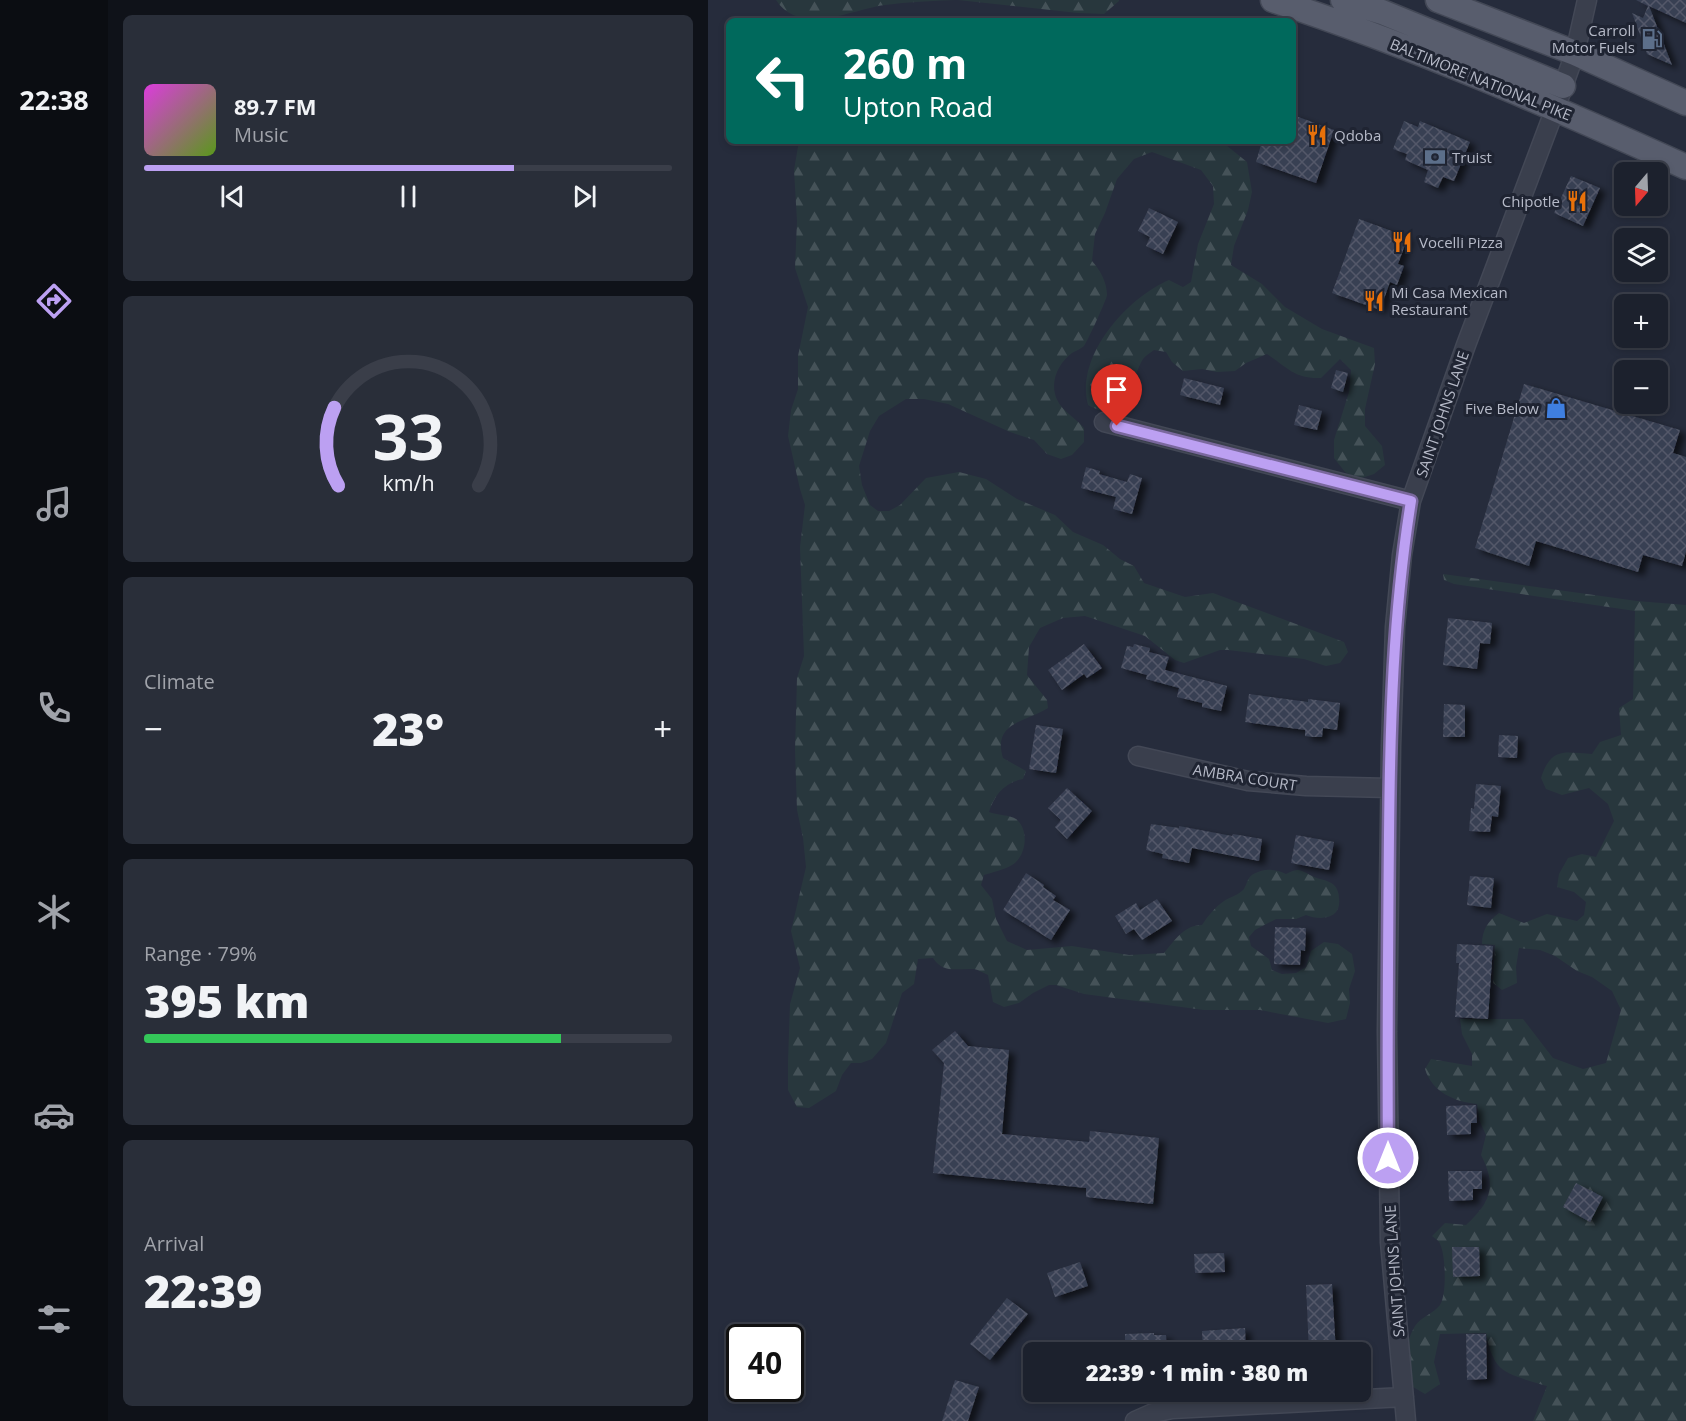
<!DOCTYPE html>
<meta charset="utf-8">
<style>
body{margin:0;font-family:"Open Sans",sans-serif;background:#292e39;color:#f1f3f6;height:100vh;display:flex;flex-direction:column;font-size:22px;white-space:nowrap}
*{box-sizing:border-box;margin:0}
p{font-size:20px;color:#a0a3aa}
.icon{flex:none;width:33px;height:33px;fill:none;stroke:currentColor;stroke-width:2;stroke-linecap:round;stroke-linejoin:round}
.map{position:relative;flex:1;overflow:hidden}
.drawer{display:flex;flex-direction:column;gap:15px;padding:15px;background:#0f1219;width:600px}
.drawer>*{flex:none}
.guide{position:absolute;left:18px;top:18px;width:570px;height:126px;border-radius:9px;box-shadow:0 3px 9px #0003,0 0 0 2px #3a3e49;background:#00695c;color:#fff;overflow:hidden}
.needle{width:39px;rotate:199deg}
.tools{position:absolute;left:906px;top:162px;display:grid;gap:12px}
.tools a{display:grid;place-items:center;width:54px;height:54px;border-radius:9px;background:#1c212d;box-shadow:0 3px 9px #0003,0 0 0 2px #3a3e49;font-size:30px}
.speed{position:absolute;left:18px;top:1324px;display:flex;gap:12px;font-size:30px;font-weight:700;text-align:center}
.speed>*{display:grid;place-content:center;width:78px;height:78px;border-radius:50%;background:#1c212d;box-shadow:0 3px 9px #0003,0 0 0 2px #3a3e49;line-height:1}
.speed .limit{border:3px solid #111;border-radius:9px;background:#fff;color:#111}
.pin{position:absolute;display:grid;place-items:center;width:51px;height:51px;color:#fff;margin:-62px -26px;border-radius:50% 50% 50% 0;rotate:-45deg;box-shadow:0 0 6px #0007}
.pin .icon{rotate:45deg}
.me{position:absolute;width:66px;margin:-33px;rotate:0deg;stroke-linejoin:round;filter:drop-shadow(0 0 4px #0008)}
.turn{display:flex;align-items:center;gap:21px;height:126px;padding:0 18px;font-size:27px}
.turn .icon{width:78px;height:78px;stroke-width:2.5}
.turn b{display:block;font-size:42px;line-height:51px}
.big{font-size:45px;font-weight:800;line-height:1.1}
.drawer .tile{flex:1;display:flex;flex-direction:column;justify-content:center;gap:9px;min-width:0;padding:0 21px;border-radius:9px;background:#292e39}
.drawer .dial{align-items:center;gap:0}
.dial svg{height:156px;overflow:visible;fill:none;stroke:#3a3e49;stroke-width:7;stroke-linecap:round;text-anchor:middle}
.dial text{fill:#f1f3f6;stroke:none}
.song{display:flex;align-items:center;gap:18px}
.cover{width:72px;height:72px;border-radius:9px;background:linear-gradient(135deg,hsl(300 70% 55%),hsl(90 70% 35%))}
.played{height:6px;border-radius:3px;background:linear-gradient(90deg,#bca0f2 70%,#3a3e49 70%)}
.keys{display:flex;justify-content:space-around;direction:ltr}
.heat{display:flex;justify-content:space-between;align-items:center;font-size:33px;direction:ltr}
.charge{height:9px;border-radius:4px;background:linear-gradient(90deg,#34c759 79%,#3a3e49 0)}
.trip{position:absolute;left:315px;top:1342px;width:348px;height:60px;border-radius:9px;background:#1c212d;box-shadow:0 3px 9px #0003,0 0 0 2px #3a3e49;font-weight:800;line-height:60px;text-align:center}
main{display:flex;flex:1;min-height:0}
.tab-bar{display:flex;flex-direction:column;width:108px;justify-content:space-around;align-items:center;background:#0b0d12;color:#a0a3aa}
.tab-bar .icon{width:42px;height:42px}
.tab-bar .active{color:#bca0f2}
.tab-bar b{font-size:27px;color:#f1f3f6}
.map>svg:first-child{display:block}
.forest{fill:url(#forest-firs)}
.building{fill:url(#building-cross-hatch);filter:url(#shadow)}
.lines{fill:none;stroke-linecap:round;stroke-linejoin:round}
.minor-casing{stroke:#434856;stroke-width:21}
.major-casing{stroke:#434856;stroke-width:27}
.minor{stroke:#3a3f4d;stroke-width:18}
.major{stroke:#585d6d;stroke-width:24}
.route-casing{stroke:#7a689d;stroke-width:15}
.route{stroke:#bca0f2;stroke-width:10}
.labels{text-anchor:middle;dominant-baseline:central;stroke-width:6;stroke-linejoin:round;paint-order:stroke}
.poi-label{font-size:15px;fill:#b6bac8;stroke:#1f2432;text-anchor:start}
.street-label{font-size:15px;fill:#b6bac8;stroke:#1f2432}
</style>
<main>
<nav class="tab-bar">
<b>22:38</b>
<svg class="icon active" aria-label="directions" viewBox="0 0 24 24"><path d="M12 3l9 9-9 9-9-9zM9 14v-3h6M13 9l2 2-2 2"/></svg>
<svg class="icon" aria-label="music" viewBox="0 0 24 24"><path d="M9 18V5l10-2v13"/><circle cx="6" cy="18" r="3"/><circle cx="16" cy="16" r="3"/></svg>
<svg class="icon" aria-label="phone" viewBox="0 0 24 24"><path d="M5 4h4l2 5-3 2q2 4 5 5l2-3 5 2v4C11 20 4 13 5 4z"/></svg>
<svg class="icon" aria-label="climate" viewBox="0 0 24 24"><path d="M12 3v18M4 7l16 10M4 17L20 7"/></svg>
<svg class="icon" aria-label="car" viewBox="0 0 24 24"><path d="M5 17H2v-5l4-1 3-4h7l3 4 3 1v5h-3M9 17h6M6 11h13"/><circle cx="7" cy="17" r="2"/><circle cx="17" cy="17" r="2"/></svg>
<svg class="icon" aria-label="filters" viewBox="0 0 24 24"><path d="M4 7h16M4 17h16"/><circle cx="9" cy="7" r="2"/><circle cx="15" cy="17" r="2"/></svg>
</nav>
<section class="drawer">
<div class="tile">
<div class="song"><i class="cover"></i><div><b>89.7 FM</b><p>Music</p></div></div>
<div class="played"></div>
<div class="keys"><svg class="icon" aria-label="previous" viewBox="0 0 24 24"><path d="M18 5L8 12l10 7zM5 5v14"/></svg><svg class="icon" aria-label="pause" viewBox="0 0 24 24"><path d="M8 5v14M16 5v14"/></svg><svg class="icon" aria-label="next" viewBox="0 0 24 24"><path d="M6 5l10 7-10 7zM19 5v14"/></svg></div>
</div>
<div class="tile dial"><svg viewBox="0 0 100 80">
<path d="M14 69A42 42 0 1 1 86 69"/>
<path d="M14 69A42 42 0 0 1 12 29" stroke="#bca0f2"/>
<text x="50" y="56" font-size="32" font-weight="700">33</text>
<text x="50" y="72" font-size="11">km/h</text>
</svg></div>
<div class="tile"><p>Climate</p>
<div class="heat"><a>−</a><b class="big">23°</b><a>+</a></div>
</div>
<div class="tile"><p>Range · 79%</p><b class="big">395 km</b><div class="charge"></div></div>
<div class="tile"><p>Arrival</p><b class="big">22:39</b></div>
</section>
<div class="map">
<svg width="978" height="1421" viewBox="0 0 978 1421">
<defs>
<pattern id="forest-firs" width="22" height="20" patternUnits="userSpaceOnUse" patternTransform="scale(1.5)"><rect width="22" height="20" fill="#28373d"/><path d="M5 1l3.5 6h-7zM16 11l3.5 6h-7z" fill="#455258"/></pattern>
<pattern id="building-cross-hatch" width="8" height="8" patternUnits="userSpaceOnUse" patternTransform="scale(1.5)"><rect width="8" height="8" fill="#393f52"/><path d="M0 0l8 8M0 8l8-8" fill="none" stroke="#535969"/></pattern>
<filter id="shadow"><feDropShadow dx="6" dy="4" stdDeviation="3" flood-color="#0009"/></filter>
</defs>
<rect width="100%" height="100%" fill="#262c3c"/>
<path class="forest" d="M68,0H247C224,1 200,2 177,5C145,9 92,37 68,0Z
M250,0H411V1L396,14L370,13Z
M91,141H337L355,143L358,141H513L539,162L544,192L540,210L526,246L523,265L554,284L577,307L614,329L666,348L667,364L657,409V426L674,446L677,465L666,474L651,479L637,472L626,458V440L641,392L643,370L632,359L613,378C586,379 579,367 559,354L538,363L527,371L509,372L494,369L475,371L464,362L458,352L446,350C442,353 437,356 435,359C420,383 424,429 380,405C367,356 419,298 461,280L475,287L483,282L490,244L506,204L505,186L493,170L444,152L426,159L409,179L397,213L387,234L384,261C392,270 399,282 399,295C399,299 379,342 376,346C373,349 367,351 364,353C352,362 343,378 347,394C351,410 366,416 376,428V442L364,455L353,459L339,454L326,440L302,432L240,404L216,399H198L171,416L162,431L151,466L154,485L162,505L170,511H181L192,505L218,478L251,472L278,479L309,499L347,515L365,532L395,545L412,559L426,566L436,583L477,597L505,593L636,642L640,652L632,663L618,666L596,659L520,650H512L476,663L467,660L437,636L377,616L355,618L332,628L321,647L319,675L339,700L340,708C318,722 284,722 295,758L318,771L315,779C297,782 286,795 281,812C288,815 303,815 308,819C322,830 318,857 304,865C296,870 285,872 276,875L273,885L284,899L288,919L299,941L319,950L364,946L421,955L456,953C467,940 476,925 494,925C499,917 508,906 516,901C522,897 531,895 536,889C541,880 539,876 550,872C559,868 569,870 578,874C591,867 592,870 604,876C611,880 619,879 626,885C629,888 631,893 631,898C634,919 613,921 598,915L588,919H568L547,930L541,937L543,946L561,959L564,970L574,974L588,973L598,967L603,951L616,942L630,944L644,954L647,971L641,989L642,1003L638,1019L620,1023L552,1010H496L376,994L348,985H341L325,993L311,1003L296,1007L285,1002L280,975C275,973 271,970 266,969C249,968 235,974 225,958L210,959L206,984L194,993L178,1043L164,1059L153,1063H143L134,1075L128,1091L101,1108L89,1107L80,1090V1062L82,1004L92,968L83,931L98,867L95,838L89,810L87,750L89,678L96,656L92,547L97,505L92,489L80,436L83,410L90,389V356L100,307L87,268L89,221L86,170Z
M735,574L929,601L978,605V1421H825L839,1386C827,1382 798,1376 790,1365C784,1358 779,1342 778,1333L732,1334L726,1362L732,1384L717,1394L700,1384C697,1364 696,1344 707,1326C713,1317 726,1313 732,1305C739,1295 738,1252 731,1242C731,1241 725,1237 724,1236L737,1223L758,1225C783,1202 789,1186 773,1155L778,1135L772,1122L769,1104C747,1102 724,1092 717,1069L723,1059L764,1066V1054L754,1034L752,1019H815L845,1058L875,1069L898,1063L913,1010L904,991L884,977L869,971L847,956L832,950L811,948L808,967L809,983L794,990L785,983L787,945L774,944C774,930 780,921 791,913L816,923L839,914L869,921L876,915L878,902L866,892L849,887L851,874L860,858L874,854L888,857L906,821L900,804L881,788L854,795L838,789L833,778C843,747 856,752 884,754L892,742L913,735L911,708L925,699L927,611L746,584L736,580Z"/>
<path class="building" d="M928,0H978V23L941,6L964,65L939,54L924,13L935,18L940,6Z
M585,115L626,130L608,183L548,162L554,141H585Z
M696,121L710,127L712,121L762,142L746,181L735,177L730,188L716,182L720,170L697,160L699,154L685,149Z
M863,176L892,188L875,226L846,213Z
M441,208L470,222L455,254L438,246L442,237L430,231Z
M651,219L700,237L690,264L696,266L689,285L682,282L672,310L624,293Z
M628,370L640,373L635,392L623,388Z
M476,378L516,388L512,405L472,395Z
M816,384L972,430L965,453L978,457V552L974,566L935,555L930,572L828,541L821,566L767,548Z
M591,405L614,411L609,430L586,425Z
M378,467L392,471L391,474L419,482L422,474L434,478L424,514L405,509L408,497L373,488Z
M740,618L784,623L782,644L772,643L769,669L735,665Z
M376,644L394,668L379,678L376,674L354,690L340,670Z
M426,644L442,648L441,652L461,657L457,670L519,686L513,711L494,707V703L469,697L471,688L438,679L439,675L413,668L419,646L425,647Z
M541,694L600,702V699L632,703L629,730L615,728L614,737H605L597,736V730L537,722Z
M736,704L757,705V737H735Z
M328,725L355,729L348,773L321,769Z
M791,735L810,736L809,758L790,757Z
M768,784L793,786L790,817L784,816L782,832L761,831L763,808L766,809Z
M359,788L384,811L359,839L347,827L353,820L340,808Z
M443,824L471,828V826L524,836L525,834L554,839L551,861L484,848L481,863L454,858L455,854L438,850Z
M588,835L626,842L621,870L583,863Z
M318,873L336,885L335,887L348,896L345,900L362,910L343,940L295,910Z
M762,876L786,878L783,908L759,905Z
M449,899L464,921L434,940L426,929L418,934L407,916L428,903L432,910Z
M567,927L598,928L597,951L593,950L592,965L566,964Z
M749,944L785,946L780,1019L747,1017L751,963H748Z
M247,1031L260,1046L301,1050L294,1134L381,1142L382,1131L451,1138L445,1204L378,1197V1188L225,1173L236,1063L224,1050Z
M768,1105L769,1123H763V1134L739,1135L738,1106Z
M740,1171H774V1189H765V1200L741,1201Z
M868,1183L895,1197L882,1222L855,1207Z
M744,1247H771L772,1276L745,1277Z
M516,1253L517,1272L487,1273L486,1254Z
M372,1262L380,1286L347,1297L339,1273Z
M624,1284L628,1353H601L598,1285Z
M299,1298L320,1314L282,1360L262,1344Z
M537,1328L538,1352L495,1353L494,1331Z
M446,1333V1335H458L459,1353H417V1334Z
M758,1334H778L779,1379L759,1380Z
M247,1380L271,1387L260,1421H234Z"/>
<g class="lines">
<defs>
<path id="minor" d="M396,422L703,501
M430,756L540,781L598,786L682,788
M427,1421L445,1413L464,1409L696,1397
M698,1421L682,1242L679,1032L683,746L687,627L694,555L703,501L758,345L847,109L867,53L879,0"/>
<path id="major" d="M565,0C706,46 843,106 978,167
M635,0L674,12L855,86
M730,0L867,53L978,103"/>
</defs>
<use href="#minor" class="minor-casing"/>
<use href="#major" class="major-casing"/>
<use href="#minor" class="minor"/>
<use href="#major" class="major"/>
</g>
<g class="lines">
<defs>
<path id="route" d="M409,426L703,501C685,613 682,723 681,836C680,943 679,1051 680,1158"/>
</defs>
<use href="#route" class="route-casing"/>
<use href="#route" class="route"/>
</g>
<defs>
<symbol id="fuel-bare" viewBox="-9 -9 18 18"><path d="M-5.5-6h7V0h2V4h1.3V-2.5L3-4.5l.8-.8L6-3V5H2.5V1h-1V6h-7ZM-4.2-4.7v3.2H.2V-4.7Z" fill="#5c6f8a" stroke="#1f2432" stroke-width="2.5" paint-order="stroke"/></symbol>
<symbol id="restaurant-bare" viewBox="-9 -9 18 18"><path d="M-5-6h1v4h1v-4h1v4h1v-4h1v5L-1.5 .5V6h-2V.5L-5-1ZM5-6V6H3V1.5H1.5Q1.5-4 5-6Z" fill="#e8710a" stroke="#1f2432" stroke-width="2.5" paint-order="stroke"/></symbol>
<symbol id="bank-bare" viewBox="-9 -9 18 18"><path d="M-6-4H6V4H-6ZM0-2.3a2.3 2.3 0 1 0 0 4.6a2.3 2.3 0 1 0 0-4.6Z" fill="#5c6f8a" stroke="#1f2432" stroke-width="2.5" paint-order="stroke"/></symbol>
<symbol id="shop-bare" viewBox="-9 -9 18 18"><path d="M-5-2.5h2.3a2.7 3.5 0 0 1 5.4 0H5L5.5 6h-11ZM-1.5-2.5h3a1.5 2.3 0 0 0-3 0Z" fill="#3f7fe0" stroke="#1f2432" stroke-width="2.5" paint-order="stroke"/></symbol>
</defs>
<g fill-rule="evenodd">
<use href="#fuel-bare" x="929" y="24" width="30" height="30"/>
<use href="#restaurant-bare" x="594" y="120" width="30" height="30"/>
<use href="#bank-bare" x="712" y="142" width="30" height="30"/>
<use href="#restaurant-bare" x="854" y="186" width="30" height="30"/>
<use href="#restaurant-bare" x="679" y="227" width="30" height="30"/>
<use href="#restaurant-bare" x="651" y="286" width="30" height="30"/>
<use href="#shop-bare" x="833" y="393" width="30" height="30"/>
</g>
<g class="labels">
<g class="poi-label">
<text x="927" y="30" text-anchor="end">Carroll<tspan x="927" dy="17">Motor Fuels</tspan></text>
<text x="626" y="135">Qdoba</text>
<text x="744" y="157">Truist</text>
<text x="852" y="201" text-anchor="end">Chipotle</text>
<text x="711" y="242">Vocelli Pizza</text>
<text x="683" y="292">Mi Casa Mexican<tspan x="683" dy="17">Restaurant</tspan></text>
<text x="831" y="408" text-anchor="end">Five Below</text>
</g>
<g class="street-label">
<text transform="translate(773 79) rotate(22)">BALTIMORE NATIONAL PIKE</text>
<text transform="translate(734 414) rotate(-71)">SAINT JOHNS LANE</text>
<text transform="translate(537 777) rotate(9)">AMBRA COURT</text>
<text transform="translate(686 1271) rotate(-94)">SAINT JOHNS LANE</text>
</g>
</g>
</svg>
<div class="tools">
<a><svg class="needle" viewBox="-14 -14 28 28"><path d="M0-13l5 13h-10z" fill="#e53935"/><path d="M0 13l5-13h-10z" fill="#a0a3aa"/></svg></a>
<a><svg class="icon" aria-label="layers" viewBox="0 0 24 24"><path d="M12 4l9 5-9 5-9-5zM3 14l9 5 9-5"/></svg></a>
<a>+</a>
<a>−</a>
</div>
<div class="speed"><div class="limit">40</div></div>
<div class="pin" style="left:409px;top:426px;background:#d93025"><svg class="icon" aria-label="arrive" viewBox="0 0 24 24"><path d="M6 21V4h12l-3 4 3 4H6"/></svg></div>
<svg class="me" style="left:680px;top:1158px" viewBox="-20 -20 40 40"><circle r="17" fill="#bca0f2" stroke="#fff" stroke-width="3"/><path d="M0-11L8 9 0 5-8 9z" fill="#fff"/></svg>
<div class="trip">22:39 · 1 min · 380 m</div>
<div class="guide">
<div class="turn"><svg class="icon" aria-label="left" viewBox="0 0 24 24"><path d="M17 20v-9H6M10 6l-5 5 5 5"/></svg><div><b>260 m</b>Upton Road</div></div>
</div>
</div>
</main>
